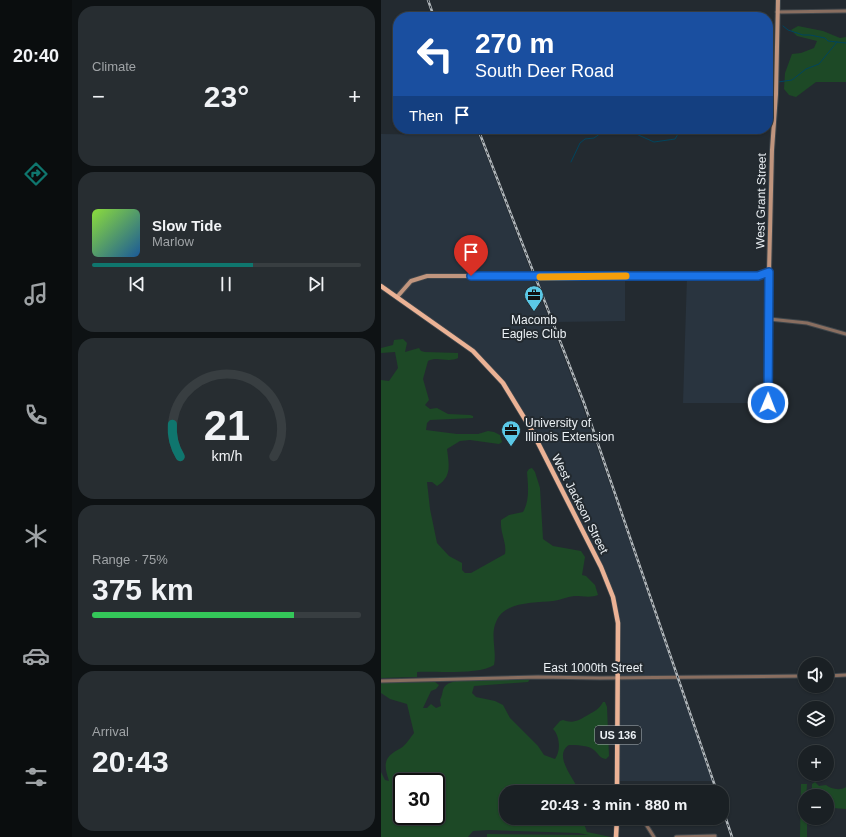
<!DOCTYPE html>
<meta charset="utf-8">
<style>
body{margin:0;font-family:Arial,sans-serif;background:#272d31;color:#f1f3f6;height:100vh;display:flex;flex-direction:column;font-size:15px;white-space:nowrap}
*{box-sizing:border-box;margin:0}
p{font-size:13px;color:#9fa3a6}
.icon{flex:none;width:22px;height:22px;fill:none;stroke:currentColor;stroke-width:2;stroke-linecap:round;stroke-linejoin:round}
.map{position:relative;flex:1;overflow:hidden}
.side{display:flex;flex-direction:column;gap:6px;padding:6px;background:#0e1214;width:309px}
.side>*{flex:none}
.top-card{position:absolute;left:12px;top:12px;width:380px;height:122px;border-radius:16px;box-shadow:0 1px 3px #0004,0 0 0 1px #383e41;background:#1a4fa0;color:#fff;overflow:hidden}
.controls{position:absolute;left:417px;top:657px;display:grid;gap:8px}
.controls a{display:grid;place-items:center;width:36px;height:36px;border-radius:50%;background:#1a2024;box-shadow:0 1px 3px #0004,0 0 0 1px #383e41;font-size:20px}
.speed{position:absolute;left:12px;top:773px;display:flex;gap:8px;font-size:20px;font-weight:700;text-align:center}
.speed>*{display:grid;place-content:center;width:52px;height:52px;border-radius:50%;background:#1a2024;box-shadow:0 1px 3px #0004,0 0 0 1px #383e41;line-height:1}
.speed .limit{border:2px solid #111;border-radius:6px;background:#fff;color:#111}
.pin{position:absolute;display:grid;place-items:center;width:34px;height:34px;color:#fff;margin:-41px -17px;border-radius:50% 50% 50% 0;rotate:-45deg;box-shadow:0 0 4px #0007}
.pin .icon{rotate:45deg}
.me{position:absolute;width:44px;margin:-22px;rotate:1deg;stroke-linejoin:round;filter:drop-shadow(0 0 3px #0008)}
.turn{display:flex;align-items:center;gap:14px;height:84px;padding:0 16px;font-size:18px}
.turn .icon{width:52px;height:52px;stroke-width:2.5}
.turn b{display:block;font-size:28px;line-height:34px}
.then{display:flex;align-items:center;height:38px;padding:0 16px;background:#0003;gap:8px;font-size:15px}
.big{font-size:30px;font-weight:700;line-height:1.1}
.side .card{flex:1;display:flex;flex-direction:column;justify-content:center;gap:6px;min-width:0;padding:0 14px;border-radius:16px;background:#272d31}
.side .dial{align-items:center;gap:0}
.dial svg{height:104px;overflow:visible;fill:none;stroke:#383e41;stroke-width:7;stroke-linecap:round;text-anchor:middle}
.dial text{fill:#f1f3f6;stroke:none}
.song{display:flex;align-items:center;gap:12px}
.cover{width:48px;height:48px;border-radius:6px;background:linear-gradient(135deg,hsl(90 70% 55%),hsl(210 70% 35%))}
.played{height:4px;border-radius:2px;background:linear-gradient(90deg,#0f766e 60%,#383e41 60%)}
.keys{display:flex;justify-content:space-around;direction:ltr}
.heat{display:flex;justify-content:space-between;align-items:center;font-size:22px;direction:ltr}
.charge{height:6px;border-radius:3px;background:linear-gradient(90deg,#34c759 75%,#383e41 0)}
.trip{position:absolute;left:118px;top:785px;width:230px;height:40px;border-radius:16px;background:#1a2024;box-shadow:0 1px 3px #0004,0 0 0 1px #383e41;font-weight:700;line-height:40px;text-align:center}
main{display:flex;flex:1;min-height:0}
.tabs{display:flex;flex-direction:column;width:72px;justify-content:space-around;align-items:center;background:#0a0d0e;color:#9fa3a6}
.tabs .icon{width:28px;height:28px}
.tabs .selected{color:#0f766e}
.tabs b{font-size:18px;color:#f1f3f6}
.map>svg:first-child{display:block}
.built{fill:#29343f}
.green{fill:#1d4926;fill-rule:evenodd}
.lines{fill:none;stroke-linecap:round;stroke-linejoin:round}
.stream{stroke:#01445d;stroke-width:1}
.street-casing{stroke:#3f464b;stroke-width:5}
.secondary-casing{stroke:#3f464b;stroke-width:6}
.primary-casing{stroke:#3f464b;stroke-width:6}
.street{stroke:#896e60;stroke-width:3}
.secondary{stroke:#c0957e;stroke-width:4}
.primary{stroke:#ebb295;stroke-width:4.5}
.rail-casing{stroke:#b2b8bc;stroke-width:2.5}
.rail{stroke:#232a30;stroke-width:1;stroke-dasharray:3;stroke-linecap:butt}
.route-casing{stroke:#114b97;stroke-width:10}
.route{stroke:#1a73e8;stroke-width:7}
.slow{stroke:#f59e0b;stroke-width:7}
.labels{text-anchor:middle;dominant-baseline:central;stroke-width:4;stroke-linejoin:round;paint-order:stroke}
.shield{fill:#232a30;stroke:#afb5b9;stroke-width:1}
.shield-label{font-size:11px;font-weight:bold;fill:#ebf0f4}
.street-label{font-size:12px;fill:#ebf0f4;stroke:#232a30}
.poi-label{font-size:12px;fill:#ebf0f4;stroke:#232a30}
</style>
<main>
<nav class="tabs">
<b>20:40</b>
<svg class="icon selected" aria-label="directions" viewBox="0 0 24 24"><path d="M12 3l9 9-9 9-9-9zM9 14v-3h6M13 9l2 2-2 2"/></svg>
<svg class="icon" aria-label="music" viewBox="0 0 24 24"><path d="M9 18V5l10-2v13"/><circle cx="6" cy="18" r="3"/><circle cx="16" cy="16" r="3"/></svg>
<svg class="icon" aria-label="phone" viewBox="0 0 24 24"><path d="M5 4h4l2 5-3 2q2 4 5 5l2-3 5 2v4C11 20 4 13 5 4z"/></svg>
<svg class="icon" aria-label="climate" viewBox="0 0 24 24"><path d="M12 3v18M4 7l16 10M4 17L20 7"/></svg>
<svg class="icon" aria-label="car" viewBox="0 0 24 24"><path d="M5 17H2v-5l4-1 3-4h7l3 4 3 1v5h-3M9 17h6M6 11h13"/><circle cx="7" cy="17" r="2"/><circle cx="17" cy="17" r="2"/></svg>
<svg class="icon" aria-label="filters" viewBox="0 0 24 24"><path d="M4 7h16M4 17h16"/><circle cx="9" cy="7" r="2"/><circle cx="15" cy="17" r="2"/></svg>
</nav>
<section class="side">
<div class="card"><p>Climate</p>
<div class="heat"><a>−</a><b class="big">23°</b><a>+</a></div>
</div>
<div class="card">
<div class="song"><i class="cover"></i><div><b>Slow Tide</b><p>Marlow</p></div></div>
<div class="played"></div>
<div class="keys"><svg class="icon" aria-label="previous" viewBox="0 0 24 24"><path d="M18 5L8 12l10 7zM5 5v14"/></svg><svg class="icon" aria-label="pause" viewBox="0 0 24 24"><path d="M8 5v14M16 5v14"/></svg><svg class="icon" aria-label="next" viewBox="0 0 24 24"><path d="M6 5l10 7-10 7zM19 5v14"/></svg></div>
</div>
<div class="card dial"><svg viewBox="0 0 100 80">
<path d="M14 69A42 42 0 1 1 86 69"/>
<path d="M14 69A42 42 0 0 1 8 44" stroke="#0f766e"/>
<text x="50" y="56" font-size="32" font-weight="700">21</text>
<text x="50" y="72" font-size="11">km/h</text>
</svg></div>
<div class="card"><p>Range · 75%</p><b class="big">375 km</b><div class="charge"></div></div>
<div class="card"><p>Arrival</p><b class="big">20:43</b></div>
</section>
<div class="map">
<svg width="465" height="837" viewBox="0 0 465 837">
<rect width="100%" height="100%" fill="#232a30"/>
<path class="built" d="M71,129H95L199,399L332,781H236L238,635L228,587L131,396L100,359L0,286V134L70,135Z
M388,272L387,403H302L306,276H377Z
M244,276V321L173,322L155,277Z"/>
<path class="green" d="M417,26L442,31L459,38L465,37V82H435L415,97L408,95L403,89L404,73L411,54L420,53L433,48L436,41L416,36L410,30Z
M22,339L26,343L24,352L38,348L40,351L44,352L77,353V358C67,363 56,356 47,361L42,379L48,400L44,405L49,409L56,408L67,414L89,415L92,416V418L49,420L46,423L45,430L76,434H97L107,431L113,432L119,435L121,442L118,444L89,440L79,441L66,449C68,465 71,477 56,486L51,482H46L49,509L56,543L68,556L81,563V570L84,573H90L124,554C126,542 119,534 120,520L128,515L142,512C149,501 147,484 146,472L148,469L151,468L154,472L159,488L162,539L172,546L200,551L204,557L201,575L205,576L214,585L217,595C210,598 202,596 193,596C186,597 179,600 172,601C154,603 123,601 115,622C109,635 116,651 113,665C98,675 55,671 36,672V677L0,678V380L8,381L17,368L14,352L0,353V348L12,345L13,340Z
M147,678L149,679L147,682L93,686L91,693L95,697L114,701L122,705L129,718L157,746L163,755L174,759C180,751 179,736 172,729L179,721L182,720C193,724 198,720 207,715C214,711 218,709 222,702H224L226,707L228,756L225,759C218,758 218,754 213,750C207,745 195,745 188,745C171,756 195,780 198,792H125V818H201L206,832L230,837H106V834L208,835L197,833L108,830L92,831L87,837H0V772L4,780L8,781C2,763 3,757 20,748C25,745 29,738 33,733L26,704L9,699L0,693V683L54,682L58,685L55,689L50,691L42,708H46L50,704L55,708L60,706L59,700C61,696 61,694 62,690C64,682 75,681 82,680ZM21,782H55V816H21Z
M434,782L438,786L445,785C450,789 459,791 465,787V809L452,808L446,805V796H431L428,791L431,788V784Z
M420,784H426L424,818H426V837H419Z"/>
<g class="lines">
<path class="stream" d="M402,26L407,30L422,35H429L444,38L447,41L465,43
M387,82H394
M397,82L411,80L425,69L438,64L456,42
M190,162L199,143L204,139L213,138L220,133H253L273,142L294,139L300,129"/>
<defs>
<path id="street" d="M396,12L465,11
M388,319L426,323L465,334
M387,403L388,272
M446,676L465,675
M0,681L157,677L219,678L424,676
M261,818L273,837
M295,837L334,836"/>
<path id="secondary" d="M16,297L30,281L46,276H377L388,272L391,150L395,94L397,0"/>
<path id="primary" d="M0,286L92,351L122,383L150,429L220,567L232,597L237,623L236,792
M235,837L236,818"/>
</defs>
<use href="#street" class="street-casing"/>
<use href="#secondary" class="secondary-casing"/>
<use href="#primary" class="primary-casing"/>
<use href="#street" class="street"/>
<use href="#secondary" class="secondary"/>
<use href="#primary" class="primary"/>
<defs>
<path id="rail" d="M47,0L53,17
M97,129L203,403L336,792
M341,807L351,837"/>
</defs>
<use href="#rail" class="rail-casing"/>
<use href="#rail" class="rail"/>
</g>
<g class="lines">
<defs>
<path id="route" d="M90,276H377L388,272L387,403"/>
</defs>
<use href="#route" class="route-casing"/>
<use href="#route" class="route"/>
<path class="slow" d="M159,277L245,276"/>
</g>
<defs>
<symbol id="office-pin" viewBox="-11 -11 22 30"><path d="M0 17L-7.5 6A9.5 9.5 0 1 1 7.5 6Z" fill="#5bc8e6" stroke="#232a30"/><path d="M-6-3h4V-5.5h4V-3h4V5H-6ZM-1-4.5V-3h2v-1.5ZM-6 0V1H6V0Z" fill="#111"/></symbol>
</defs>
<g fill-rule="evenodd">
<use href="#office-pin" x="142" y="284" width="22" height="30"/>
<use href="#office-pin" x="119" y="419" width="22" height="30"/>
</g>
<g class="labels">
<rect class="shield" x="214" y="726" width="46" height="18" rx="3"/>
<g class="shield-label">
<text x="237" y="735">US 136</text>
</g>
<g class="street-label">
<text transform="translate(380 201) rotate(-89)">West Grant Street</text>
<text transform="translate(199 504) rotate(63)">West Jackson Street</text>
<text x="212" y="668">East 1000th Street</text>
</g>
<g class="poi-label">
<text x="153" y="320">Macomb<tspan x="153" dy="14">Eagles Club</tspan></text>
<text x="144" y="423" text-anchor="start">University of<tspan x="144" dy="14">Illinois Extension</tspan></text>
</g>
</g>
</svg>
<div class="controls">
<a><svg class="icon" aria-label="sound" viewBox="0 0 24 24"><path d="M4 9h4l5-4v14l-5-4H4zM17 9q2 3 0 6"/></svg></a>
<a><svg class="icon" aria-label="layers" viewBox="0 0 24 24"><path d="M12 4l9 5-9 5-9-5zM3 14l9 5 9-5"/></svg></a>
<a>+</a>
<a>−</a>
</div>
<div class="speed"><div class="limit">30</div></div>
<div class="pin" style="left:90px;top:276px;background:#d93025"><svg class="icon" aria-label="arrive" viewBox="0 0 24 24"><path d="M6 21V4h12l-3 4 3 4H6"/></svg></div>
<svg class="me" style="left:387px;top:403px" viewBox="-20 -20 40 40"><circle r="17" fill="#1a73e8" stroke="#fff" stroke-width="3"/><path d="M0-11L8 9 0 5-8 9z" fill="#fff"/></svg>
<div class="trip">20:43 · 3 min · 880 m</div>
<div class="top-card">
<div class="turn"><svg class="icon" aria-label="left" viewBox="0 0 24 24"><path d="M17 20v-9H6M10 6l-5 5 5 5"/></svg><div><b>270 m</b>South Deer Road</div></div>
<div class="then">Then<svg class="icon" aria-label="arrive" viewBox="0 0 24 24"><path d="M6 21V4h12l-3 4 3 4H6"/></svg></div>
</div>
</div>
</main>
